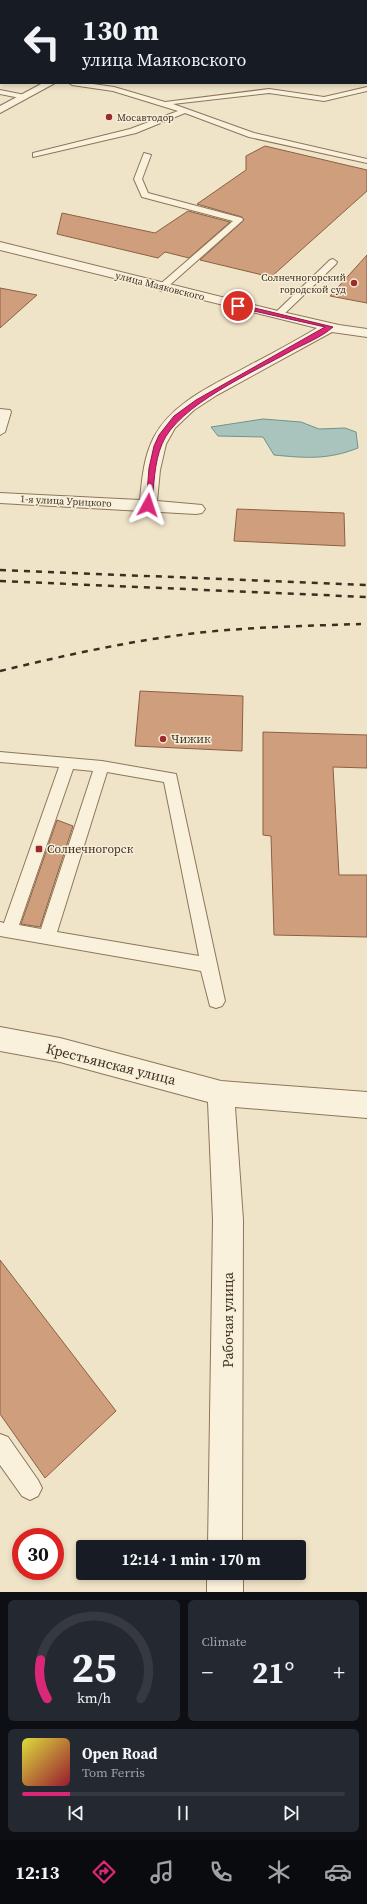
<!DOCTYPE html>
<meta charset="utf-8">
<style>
body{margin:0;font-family:"Source Serif 4",serif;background:#242831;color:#f1f3f6;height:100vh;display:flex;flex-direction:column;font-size:15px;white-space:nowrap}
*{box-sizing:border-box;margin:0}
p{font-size:13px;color:#9ea1a6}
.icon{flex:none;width:22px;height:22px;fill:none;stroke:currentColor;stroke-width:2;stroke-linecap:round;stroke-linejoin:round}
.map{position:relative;height:1592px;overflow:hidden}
.sheet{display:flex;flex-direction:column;gap:8px;padding:8px;background:#0d0f14;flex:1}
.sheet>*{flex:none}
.guide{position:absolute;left:0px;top:0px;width:367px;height:84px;box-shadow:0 2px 6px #0003;background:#171b24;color:#f1f3f6;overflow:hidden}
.speed{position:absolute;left:12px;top:1528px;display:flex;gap:8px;font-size:20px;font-weight:700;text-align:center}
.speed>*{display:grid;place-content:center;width:52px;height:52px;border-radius:50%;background:#171b24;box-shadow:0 2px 6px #0003;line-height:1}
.speed .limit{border:6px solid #d22;background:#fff;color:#111}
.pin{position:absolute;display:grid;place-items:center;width:34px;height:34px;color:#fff;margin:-17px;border:2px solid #fff;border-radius:50%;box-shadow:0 1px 4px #0007}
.me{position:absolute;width:44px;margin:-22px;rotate:5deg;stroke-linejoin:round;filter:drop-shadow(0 0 3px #0008)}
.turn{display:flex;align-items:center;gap:14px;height:84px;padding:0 16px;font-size:18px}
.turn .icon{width:52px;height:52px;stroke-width:2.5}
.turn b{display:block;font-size:28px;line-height:34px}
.big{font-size:30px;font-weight:700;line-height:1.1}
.sheet .widget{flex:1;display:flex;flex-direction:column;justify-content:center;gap:6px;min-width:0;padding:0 14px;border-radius:6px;background:#242831}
.sheet .dial{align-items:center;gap:0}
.dial svg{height:104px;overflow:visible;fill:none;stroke:#363941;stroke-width:7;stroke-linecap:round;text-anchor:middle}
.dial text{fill:#f1f3f6;stroke:none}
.song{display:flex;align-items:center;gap:12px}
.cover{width:48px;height:48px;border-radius:6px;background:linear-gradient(135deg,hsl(60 70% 55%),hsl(350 70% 35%))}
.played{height:4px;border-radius:2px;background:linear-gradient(90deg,#db2777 15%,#363941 15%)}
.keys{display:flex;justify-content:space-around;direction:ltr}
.heat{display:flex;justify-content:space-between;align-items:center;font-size:22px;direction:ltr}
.sheet .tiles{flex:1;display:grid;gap:8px;grid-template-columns:1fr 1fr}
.widget:last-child{grid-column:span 2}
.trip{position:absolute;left:76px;top:1540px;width:230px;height:40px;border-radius:4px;background:#171b24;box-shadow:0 2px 6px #0003;font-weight:700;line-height:40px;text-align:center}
.tab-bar{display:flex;height:64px;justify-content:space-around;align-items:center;background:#090b0e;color:#9ea1a6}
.tab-bar .icon{width:28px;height:28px}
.tab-bar .on{color:#db2777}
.tab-bar b{font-size:18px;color:#f1f3f6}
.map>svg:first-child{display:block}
.green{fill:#c9cf9b}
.water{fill:#a9c4bc;stroke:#6f938a}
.building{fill:#cf9f7d;stroke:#8d5f41}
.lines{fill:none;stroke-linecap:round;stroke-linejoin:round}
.service-casing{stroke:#8d765c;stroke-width:2}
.minor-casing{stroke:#8d765c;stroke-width:2}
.tertiary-casing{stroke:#8d765c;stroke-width:2}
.service{fill:#faf1dc;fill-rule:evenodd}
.minor{fill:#faf1dc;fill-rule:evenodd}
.tertiary{fill:#faf1dc;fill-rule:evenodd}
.rail{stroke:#3d2e20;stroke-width:2.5;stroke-dasharray:6 6;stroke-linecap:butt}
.route{fill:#db2777;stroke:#8e194d}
.poi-dot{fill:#9e2a2b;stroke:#f7eed8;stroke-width:1.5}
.labels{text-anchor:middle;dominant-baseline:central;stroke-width:3;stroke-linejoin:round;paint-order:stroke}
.far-poi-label{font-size:10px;fill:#3d2e20;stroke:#f7eed8;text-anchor:start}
.far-street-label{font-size:10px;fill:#3d2e20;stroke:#f7eed8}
.poi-label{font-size:12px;fill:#3d2e20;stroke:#f7eed8;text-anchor:start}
.near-street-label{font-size:14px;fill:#3d2e20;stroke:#f7eed8}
</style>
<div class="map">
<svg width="367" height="1592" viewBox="0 0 367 1592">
<rect width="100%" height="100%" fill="#f0e4c8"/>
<path class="green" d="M2,0H154L156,1H3Z"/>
<path class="water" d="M263,419L301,422L319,429L345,428L356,432L358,448C328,460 305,458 274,455L263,437L218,436L211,427Z"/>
<path class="building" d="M265,146L367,170V191L271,277L200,260L244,220L242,217L197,204L246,170V156Z
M188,211L230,222L189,258L165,252L158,258L57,234L62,213L155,233Z
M367,255V303L330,296Z
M0,288L37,295L0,328Z
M237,509L344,513L345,546L234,541Z
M140,691L243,696L242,751L135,746Z
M263,732L367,735V768L333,767L339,875H367V937L274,935L271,836L263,835Z
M57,820L73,826L40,927L21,924Z
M0,1260L116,1411L45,1478L0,1414Z"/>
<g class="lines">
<defs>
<path id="service" d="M322,0H329L321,1Z
M69,83H86L114,87L165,102L269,89L324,97L367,87V91L324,101L269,93L173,104L254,133L367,159V163L249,137L185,113L136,133L33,157V153L130,129L178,111L113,91L72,85Z
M0,90L25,95L28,97L25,99L0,94Z
M144,153L151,155L142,179L148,193L242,218L243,220L164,290L161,291L156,288L158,286L233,221L142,197L134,179Z
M333,259L337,262L336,264L281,317H275L273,315L275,313L330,260Z
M0,409L10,410L11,412L5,432L0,435Z
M0,752L102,761L176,774L225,1001L222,1006L216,1008L210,1006L201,971L0,936V922L4,923L59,767L0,762ZM73,769L93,771L41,929L19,925ZM107,772L164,782L199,956L57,932Z
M0,1434L8,1437L38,1480L42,1488L38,1496L30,1500L22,1496L0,1465Z"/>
<path id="minor" d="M0,49H1V55H0Z
M0,242L278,311L339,325L367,329V337L332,332L217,395L194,410L175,428L166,444L160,470L157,501L202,505L205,509L202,513L196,514L0,503V493L140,500C142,478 144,456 154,437C173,401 216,384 250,365C273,353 295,341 317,328L0,250Z"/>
<path id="tertiary" d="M43,83H55L0,113V106Z
M0,1027L60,1038L221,1081L367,1092V1118L235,1107L243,1220L242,1547H208L213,1220L208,1102L60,1062L0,1051Z
M207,1573H243V1592H207Z"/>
</defs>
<use href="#service" class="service-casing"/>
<use href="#minor" class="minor-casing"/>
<use href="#tertiary" class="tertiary-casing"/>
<use href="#service" class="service"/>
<use href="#minor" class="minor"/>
<use href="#tertiary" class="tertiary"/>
<path class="rail" d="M0,570L367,585
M0,581L367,597
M0,671C62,656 125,642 188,634C245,627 303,626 361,624"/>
</g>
<path class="route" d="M238,304L333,327C322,337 304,344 291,351C254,372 178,405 162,444C154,463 154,485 152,505L146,506L149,468L154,446L159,435L174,416L196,400L325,327L236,307V305Z"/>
<g class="poi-dot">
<circle cx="109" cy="117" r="4"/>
<circle cx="354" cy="283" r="4"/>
<circle cx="163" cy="739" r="4"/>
<rect x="35" y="845" width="8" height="8" rx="2"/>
</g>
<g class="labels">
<g class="far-poi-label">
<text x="117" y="117">Мосавтодор</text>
<text x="346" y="277" text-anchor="end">Солнечногорский<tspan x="346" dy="12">городской суд</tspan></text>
</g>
<g class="far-street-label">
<text transform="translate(160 286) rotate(14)">улица Маяковского</text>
<text transform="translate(66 501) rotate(3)">1-я улица Урицкого</text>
</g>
<g class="poi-label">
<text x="171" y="739">Чижик</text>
<text x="47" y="849">Солнечногорск</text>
</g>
<g class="near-street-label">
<text transform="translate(111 1064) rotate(14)">Крестьянская улица</text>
<text transform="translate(228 1320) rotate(-90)">Рабочая улица</text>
</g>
</g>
</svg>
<div class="speed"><div class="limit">30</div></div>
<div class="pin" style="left:238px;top:306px;background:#d93025"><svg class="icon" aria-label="arrive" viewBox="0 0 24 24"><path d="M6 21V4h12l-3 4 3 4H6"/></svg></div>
<svg class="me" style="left:148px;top:505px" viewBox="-20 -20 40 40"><path d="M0-17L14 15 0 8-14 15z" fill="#db2777" stroke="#fff" stroke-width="4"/></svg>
<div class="trip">12:14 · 1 min · 170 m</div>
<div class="guide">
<div class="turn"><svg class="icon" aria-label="left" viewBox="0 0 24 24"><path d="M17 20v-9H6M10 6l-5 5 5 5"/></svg><div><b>130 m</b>улица Маяковского</div></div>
</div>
</div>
<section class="sheet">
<div class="tiles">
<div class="widget dial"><svg viewBox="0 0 100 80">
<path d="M14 69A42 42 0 1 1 86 69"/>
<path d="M14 69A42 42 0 0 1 9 39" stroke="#db2777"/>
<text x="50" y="56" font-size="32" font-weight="700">25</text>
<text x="50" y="72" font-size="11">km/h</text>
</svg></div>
<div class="widget"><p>Climate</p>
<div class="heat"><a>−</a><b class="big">21°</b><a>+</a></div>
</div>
<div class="widget">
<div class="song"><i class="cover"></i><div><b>Open Road</b><p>Tom Ferris</p></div></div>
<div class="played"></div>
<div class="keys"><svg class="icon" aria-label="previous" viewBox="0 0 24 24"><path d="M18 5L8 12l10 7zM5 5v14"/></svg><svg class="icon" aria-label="pause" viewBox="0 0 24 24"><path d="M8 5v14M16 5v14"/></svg><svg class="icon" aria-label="next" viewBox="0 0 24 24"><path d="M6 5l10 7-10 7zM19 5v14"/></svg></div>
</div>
</div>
</section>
<nav class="tab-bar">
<b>12:13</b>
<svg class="icon on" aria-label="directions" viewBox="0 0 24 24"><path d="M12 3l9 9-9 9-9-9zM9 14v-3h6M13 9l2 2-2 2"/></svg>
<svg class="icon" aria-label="music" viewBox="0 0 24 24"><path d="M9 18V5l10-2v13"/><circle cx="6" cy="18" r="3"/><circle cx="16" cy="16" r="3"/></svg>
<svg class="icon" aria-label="phone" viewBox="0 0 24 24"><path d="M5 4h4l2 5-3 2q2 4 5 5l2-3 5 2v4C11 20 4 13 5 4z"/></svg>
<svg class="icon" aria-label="climate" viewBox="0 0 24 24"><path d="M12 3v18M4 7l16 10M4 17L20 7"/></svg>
<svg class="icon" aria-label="car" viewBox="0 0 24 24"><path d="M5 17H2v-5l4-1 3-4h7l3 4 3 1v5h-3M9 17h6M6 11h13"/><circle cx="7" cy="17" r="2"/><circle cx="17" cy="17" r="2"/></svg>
</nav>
